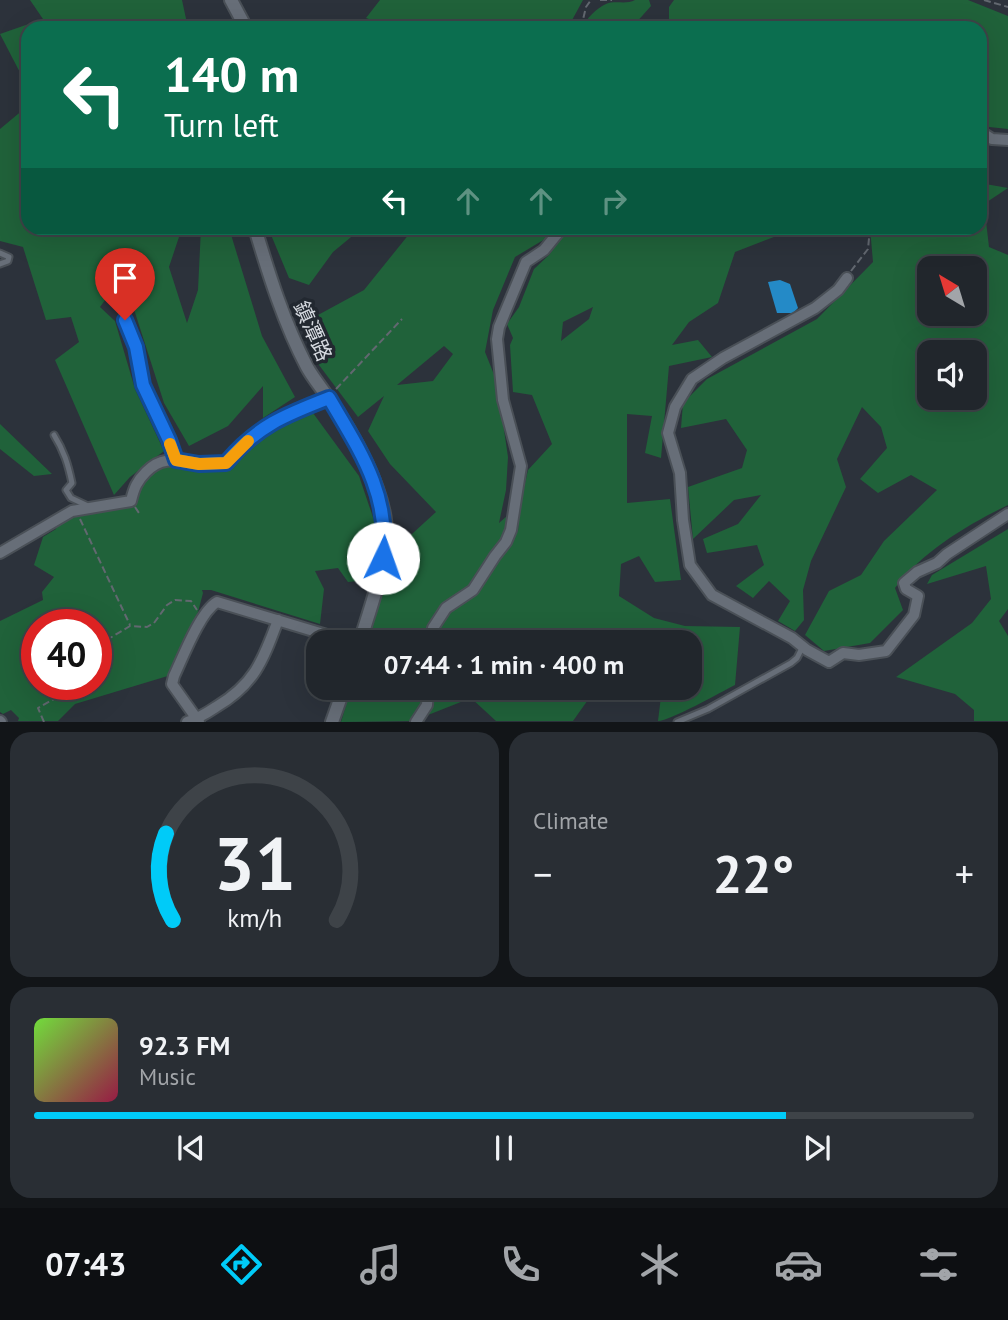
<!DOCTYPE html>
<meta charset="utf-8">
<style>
body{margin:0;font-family:"PT Sans","Noto Sans TC",sans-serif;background:#292e34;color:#f1f3f6;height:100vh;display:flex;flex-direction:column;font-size:26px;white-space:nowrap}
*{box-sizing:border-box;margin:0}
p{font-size:23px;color:#a2a5a9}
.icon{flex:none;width:38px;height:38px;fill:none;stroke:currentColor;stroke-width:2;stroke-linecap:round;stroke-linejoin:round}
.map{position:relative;height:722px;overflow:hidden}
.sheet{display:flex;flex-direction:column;gap:10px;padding:10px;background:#121518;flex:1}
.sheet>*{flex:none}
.banner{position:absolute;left:21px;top:21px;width:966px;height:214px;border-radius:21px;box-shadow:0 7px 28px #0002,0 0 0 2px #3e4348;background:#0b6e4f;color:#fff;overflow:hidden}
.needle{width:46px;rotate:322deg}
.fabs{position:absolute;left:917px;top:256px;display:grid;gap:14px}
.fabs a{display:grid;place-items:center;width:70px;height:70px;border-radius:14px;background:#21262c;box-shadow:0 7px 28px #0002,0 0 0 2px #3e4348;font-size:35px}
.speed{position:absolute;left:21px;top:609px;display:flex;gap:14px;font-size:35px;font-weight:700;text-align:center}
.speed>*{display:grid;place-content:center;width:91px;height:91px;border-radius:50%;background:#21262c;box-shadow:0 7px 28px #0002,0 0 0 2px #3e4348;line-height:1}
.speed .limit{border:10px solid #d22;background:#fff;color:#111}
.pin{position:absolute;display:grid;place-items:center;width:60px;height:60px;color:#fff;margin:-72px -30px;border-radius:50% 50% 50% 0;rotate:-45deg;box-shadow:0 0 7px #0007}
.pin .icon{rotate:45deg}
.me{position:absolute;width:77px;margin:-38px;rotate:3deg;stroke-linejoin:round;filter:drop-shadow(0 0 5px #0008)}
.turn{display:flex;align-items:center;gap:24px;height:147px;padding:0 28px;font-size:32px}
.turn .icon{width:91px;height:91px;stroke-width:2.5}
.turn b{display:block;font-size:49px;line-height:60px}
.lanes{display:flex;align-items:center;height:66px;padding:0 28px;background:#0003;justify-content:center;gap:35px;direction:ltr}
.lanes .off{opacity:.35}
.big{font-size:52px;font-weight:700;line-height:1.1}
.sheet .widget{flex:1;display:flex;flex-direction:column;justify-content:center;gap:10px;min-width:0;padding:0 24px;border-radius:21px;background:#292e34}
.sheet .dial{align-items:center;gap:0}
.dial svg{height:182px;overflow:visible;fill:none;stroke:#3e4348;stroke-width:7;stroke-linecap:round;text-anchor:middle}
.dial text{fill:#f1f3f6;stroke:none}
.song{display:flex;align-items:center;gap:21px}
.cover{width:84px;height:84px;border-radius:10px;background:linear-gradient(135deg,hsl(100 70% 55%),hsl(340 70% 35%))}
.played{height:7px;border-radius:4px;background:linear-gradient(90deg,#00cbf8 80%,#3e4348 80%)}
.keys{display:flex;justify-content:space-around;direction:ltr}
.heat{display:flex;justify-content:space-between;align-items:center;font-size:38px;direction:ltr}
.sheet .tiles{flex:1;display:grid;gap:10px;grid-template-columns:1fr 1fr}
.widget:last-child{grid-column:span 2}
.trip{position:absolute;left:306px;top:630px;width:396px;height:70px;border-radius:21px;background:#21262c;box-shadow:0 7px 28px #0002,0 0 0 2px #3e4348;font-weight:700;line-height:70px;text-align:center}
.dock{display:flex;height:112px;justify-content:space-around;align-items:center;background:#0d0f12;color:#a2a5a9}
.dock .icon{width:49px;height:49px}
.dock .active{color:#00cbf8}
.dock b{font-size:32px;color:#f1f3f6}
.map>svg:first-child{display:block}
.green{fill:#20623a;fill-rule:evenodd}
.water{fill:#248ac7}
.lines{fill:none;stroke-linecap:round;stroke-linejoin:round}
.service-casing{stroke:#4a5057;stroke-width:9}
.minor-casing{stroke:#4a5057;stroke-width:14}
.tertiary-casing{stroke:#4a5057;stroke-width:16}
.path{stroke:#626870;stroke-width:2;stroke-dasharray:7 3.5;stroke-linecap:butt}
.service{stroke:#676e78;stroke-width:5}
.minor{stroke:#676e78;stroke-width:10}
.tertiary{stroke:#676e78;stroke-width:12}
.route-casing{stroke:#114b97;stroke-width:18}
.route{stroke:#1a73e8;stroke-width:12}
.slow{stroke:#f59e0b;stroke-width:12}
.labels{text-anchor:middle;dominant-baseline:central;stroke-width:7;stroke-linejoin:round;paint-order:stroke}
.street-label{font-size:21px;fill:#d6dae0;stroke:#222830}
</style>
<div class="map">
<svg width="1008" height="722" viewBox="0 0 1008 722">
<rect width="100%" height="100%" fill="#2c323b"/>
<path class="green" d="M30,0H182L188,28L124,23L122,28H28V228H182L169,267L187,323L198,290L201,228H229L262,336L295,397L263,418V386L228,426L189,446L164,403L130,297L108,296L100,307L115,321L135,389L164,451L130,477L114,495L55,360L79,342L71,317L46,320L23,247L0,241V129L24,109L27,86L0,34L43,19Z
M380,0H583L571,22V28H395L366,18Z
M635,0H649L651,6L634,25L637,28H583C585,19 597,8 606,4C615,0 626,5 635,0Z
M674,0H968L1008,16V129L980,126V28H669V7Z
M980,183L1008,188L984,204L989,247L1008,255V505C967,525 923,551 895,588L903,610L870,643L824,651L805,635L829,591L861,575L884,541L937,490L911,475L878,493L860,479L887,448L881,427L862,407L837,459L846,487L811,561L803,590L804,620L795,631L778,621L790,601L769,581L753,598L736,586L764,565L757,545L707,553L703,539L738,524L761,495L734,500L693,539L688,487L742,468L747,450L726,419L681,428L683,403L707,379L817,319L873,262L870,228H980ZM929,268H975V313H929ZM929,352H975V397H929Z
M273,228H362L333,252L309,285L289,278L269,230Z
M414,228H550L545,239L515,257L493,310L485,352L497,382L508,457L506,490L499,523L507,516L505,535L469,585L441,606L427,642H364L390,554L436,512L390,464L368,431L384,396L358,417L319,365L307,321L364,290ZM444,346L453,354L433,381L397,385Z
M568,228H783L787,232L735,252L718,303L689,322L672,345L698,340L712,357L669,366L661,458L645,453L652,416L627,414V503L670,499L681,580L655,582L639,556L621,564L619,596L654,618L685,626L740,627L735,685C721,692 670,721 658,721L662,688H690V642H437L444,617L480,587L518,531L520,506L528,470L552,444L532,395L513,392L510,345L513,338L507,324L519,307L534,269L549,255ZM593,307L589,319L561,341L563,322Z
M313,413L359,476L378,532L367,580L348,582L338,568L315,571L324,589L320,624L211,590H202L203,593L198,612L171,675L75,704L58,721H18L19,718L11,710L3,714L0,712V621L43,600L42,592L54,577L34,565L43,537L56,529L57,522L78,509L136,501C151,453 181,466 220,471L268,432ZM37,625H96V684H37Z
M0,424L52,474L34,476L0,449Z
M1008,529V609L999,621L1008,636V721H974V710L955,694L896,677L972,623L991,599L986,566L927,584L932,575Z
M351,688H421L424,703L410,721L341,722Z
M434,688H607L590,697L573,721H496L471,698L428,715Z"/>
<path class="water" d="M780,280L790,284L798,308L793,313H777L768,282Z"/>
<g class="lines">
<defs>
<path id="service" d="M0,253L9,257L8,261L0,264
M125,320L136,347L143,385L165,430L176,460
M54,435C64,451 68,464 72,483L66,490L71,498L88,506
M677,722L708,709L791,663L797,658L803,646"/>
<path id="minor" d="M980,136L984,134L992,139L1008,140
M847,278L838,290L815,308L723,358L692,379L675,407L668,433L680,473L683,520L690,565L712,595L792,638L807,650L829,662L843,653L859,655L886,651L914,615L918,596L906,589L904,583L917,572L937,563L947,554L1008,514
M0,553L72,511L131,501C134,488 137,481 146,472C163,455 177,461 198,464C207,465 216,464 226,463C257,426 285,415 329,398
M432,642L433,628L446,608L473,590L495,556L506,542L511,530L521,466L503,400L497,339L499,327L526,262L544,250L562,228
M0,721L1,722
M187,722C197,719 207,713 216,707C255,684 263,660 278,620
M199,722L172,684L174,676C183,657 200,612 217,602L350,642
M416,722L427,705L428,688"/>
<path id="tertiary" d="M231,0L246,28
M255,228C269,275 284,323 307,367C313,378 321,387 328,398C352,431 386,491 386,533C385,570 370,608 360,642
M332,722L344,688"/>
</defs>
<use href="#service" class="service-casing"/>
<use href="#minor" class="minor-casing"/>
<use href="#tertiary" class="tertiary-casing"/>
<path class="path" d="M600,0H612
M984,0L1008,7
M581,28L586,7L591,0
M851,271L868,249L870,228
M336,389L402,319
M135,507L139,513
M80,519L130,625
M96,642L110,638L130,626L147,627L154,623L167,605L175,600L191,601L197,610
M44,722L38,708L70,690L72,684"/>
<use href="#service" class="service"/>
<use href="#minor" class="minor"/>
<use href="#tertiary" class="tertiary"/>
</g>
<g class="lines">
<defs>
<path id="route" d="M125,320L136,347L143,385L169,440L176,460L199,464L226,463C257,426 285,415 329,398C360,451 390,494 383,558"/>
</defs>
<use href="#route" class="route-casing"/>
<use href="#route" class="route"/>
<path class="slow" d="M170,444L176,460L199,464L226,463L248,441"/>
</g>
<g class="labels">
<g class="street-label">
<text transform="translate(313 331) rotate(66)">鎮潭路</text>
</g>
</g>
</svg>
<div class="fabs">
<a><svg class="needle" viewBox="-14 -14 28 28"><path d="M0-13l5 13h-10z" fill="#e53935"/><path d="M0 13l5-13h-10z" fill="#a2a5a9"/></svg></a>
<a><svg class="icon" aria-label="sound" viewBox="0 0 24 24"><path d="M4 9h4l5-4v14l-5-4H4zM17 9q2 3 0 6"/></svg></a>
</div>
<div class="speed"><div class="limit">40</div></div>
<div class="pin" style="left:125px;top:320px;background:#d93025"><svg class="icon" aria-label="arrive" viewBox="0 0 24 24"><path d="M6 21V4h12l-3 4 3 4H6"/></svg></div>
<svg class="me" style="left:383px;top:558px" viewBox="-20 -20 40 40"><circle r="19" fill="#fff"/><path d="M0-13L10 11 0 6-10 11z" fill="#1a73e8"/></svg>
<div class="trip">07:44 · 1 min · 400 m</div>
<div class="banner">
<div class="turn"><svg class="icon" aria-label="left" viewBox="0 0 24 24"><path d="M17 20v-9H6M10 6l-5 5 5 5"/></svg><div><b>140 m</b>Turn left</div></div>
<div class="lanes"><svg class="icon" aria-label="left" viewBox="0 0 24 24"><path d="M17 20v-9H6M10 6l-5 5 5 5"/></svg><svg class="icon off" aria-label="ahead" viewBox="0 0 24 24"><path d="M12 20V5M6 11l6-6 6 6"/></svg><svg class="icon off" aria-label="ahead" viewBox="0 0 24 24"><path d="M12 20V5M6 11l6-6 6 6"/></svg><svg class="icon off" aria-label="right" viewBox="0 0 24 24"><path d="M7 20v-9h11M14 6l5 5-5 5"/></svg></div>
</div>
</div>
<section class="sheet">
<div class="tiles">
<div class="widget dial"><svg viewBox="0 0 100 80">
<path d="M14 69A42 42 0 1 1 86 69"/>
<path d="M14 69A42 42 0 0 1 11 31" stroke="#00cbf8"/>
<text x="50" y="56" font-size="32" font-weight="700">31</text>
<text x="50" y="72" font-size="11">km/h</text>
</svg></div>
<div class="widget"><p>Climate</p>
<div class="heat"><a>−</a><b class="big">22°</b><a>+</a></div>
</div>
<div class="widget">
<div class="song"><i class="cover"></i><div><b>92.3 FM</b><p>Music</p></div></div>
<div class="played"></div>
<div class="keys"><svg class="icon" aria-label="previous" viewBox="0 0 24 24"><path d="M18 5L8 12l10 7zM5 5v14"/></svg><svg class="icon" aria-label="pause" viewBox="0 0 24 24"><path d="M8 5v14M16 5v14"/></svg><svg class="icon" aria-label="next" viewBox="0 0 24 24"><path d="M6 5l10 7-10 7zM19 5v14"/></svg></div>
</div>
</div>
</section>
<nav class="dock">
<b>07:43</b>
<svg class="icon active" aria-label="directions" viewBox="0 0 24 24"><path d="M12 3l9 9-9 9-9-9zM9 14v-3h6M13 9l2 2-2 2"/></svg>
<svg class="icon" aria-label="music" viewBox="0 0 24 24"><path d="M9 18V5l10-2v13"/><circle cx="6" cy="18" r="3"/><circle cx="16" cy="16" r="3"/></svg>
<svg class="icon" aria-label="phone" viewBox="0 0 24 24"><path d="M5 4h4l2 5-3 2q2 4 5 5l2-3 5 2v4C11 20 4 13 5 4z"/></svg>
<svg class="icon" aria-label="climate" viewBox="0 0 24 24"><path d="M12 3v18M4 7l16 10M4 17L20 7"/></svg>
<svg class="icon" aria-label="car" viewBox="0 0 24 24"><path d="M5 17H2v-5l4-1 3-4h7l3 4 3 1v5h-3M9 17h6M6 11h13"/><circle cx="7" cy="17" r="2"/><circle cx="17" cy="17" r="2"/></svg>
<svg class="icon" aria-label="filters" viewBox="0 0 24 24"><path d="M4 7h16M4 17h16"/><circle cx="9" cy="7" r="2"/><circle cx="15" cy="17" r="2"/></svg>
</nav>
